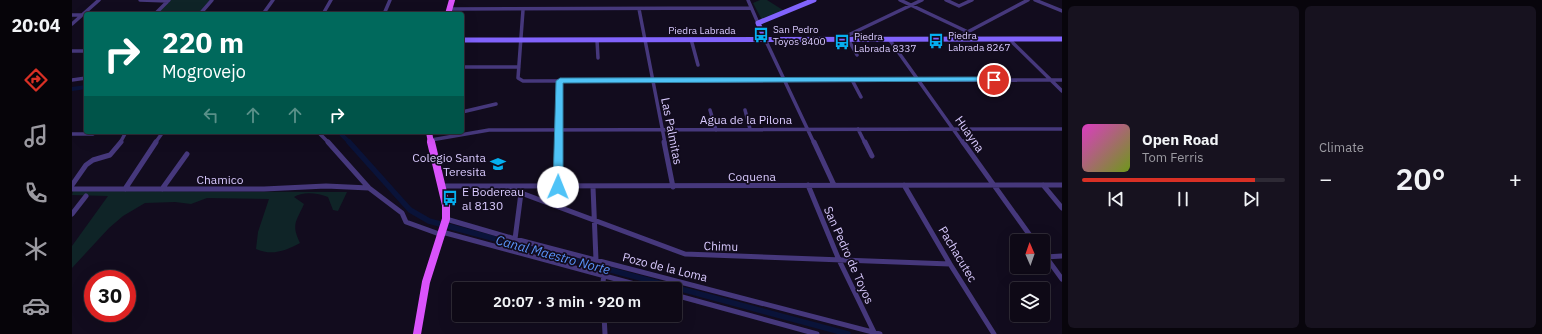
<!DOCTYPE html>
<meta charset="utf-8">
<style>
body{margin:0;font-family:"IBM Plex Sans",sans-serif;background:#17121f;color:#f1f3f6;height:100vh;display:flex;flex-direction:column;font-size:15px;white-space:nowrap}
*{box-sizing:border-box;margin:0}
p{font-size:13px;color:#9b9aa1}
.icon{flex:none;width:22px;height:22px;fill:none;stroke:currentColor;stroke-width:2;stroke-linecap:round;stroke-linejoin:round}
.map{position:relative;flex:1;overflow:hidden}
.side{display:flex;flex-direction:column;gap:6px;padding:6px;background:#08050c;width:480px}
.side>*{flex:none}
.banner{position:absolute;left:12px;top:12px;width:380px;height:122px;border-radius:4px;box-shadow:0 4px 16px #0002,0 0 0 1px #2e2a35;background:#00695c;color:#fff;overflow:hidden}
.needle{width:26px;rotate:358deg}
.fabs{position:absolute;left:938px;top:234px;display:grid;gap:8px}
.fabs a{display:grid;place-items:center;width:40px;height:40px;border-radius:4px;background:#0e0916;box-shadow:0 4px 16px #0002,0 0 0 1px #2e2a35;font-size:20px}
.speed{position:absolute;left:12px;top:270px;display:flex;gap:8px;font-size:20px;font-weight:700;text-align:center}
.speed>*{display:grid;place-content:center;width:52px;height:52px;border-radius:50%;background:#0e0916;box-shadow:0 4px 16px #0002,0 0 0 1px #2e2a35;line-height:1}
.speed .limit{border:6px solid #d22;background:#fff;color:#111}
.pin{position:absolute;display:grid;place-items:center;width:34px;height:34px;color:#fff;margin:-17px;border:2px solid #fff;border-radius:50%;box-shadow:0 1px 4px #0007}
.me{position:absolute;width:44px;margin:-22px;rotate:1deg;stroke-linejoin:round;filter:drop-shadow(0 0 3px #0008)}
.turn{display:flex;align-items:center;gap:14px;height:84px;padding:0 12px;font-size:18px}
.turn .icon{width:52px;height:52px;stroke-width:2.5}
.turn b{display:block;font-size:28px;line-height:34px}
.lanes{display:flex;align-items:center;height:38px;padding:0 12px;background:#0003;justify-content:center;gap:20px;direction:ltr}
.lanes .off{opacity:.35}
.big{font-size:30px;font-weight:600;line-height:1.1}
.side .widget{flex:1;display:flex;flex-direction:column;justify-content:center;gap:6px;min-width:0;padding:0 14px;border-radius:6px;background:#17121f}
.song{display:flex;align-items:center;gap:12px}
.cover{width:48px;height:48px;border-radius:6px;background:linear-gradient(135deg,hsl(310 70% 55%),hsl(80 70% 35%))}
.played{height:4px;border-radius:2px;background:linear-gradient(90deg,#d93025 85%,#2e2a35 85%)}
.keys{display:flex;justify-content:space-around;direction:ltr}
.heat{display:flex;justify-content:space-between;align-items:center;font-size:22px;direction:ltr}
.side .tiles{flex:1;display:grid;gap:6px;grid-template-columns:repeat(2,1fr)}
.trip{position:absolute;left:380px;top:282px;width:230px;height:40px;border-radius:4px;background:#0e0916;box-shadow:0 4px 16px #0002,0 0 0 1px #2e2a35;font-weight:600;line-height:40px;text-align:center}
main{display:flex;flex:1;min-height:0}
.menu{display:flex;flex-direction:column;width:72px;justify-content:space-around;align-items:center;background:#060409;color:#9b9aa1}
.menu .icon{width:28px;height:28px}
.menu .active{color:#d93025}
.menu b{font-size:18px;color:#f1f3f6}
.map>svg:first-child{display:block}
.green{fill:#0f2427}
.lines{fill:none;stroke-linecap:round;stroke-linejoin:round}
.canal-far1{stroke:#0a1339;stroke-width:4}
.canal{stroke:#0a1339;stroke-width:5.5}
.street-far1{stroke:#46387c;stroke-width:3.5}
.street{stroke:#46387c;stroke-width:5}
.secondary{stroke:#8163fc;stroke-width:5}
.primary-far1{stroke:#da53fb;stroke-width:6}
.primary{stroke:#da53fb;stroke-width:8}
.route{fill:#4fc3f7;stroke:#337fa1}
.labels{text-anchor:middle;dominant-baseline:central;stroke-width:3.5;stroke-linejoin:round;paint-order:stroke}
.far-poi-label{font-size:10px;fill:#d9cafe;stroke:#120c1e;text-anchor:start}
.far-street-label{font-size:10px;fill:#d9cafe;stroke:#120c1e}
.street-label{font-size:12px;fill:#d9cafe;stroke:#120c1e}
.poi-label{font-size:12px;fill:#d9cafe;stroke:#120c1e;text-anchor:end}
.water-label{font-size:13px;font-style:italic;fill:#5a95fc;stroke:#120c1e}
</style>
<main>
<nav class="menu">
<b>20:04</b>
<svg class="icon active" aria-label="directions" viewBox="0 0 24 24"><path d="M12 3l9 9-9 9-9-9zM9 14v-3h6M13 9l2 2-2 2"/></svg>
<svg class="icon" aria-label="music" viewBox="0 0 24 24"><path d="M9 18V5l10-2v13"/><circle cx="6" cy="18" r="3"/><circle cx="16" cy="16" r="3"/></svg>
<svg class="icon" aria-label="phone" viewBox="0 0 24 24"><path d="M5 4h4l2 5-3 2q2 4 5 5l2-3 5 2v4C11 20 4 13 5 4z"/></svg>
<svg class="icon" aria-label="climate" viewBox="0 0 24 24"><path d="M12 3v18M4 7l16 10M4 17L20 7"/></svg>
<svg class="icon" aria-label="car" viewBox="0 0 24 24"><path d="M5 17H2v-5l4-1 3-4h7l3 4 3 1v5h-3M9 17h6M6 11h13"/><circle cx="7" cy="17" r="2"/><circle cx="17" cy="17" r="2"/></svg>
</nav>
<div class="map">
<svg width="990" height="334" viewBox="0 0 990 334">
<rect width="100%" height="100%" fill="#120c1e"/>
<path class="green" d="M98,0H138L126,14H85Z
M688,0H695L714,12L690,20L681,3Z
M1,191L275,192L266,211L261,210L256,197C246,193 231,191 222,197L232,204C224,222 219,224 228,243C213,251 200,256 184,249L186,232L197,199L135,198L119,204L103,202L73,203L51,216L37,228L0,268V246L36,196L0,195Z"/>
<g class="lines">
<path class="canal-far1" d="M0,89L14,87
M267,132L278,143"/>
<path class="canal" d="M277,142L338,210L357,221L776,334"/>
<path class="street-far1" d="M68,0L96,1
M676,0L686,23
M828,0L896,32
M874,0L887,6L900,0
M963,0L990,11
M378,9L679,8
M567,9L593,143
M451,10L446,78L451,81L990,80
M83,14L97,0
M128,14L140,0
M191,14L201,0
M251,14L259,0
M312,14L318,0
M0,15H10
M0,24L27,0
M619,39L626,65
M693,39L742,143
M768,39L850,0
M776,39L785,55
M817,39L891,143
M889,39L888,36L956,0
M937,39L990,91
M525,40L526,58
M0,51H14
M390,67H447
M0,80L14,78
M780,80L789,97
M638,110L644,130
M673,110L678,129
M390,112L424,104
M786,129L793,143
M246,132L257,143
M0,134H21
M359,140L417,130L990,129
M48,143L54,132
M83,143L91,132
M487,143L488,81"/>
<path class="street" d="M256,142L297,188L330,213L334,222L370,235
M592,142L601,187
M742,142L762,185
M793,142L800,156
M891,142L962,241
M0,185L14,165L21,160L38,155L49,142
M736,185L767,260L802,332
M832,185L878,264L922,334
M971,185L990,208
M370,186L990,185
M486,187L487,142
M521,187L524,260
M436,188L613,254L878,264
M0,189H192L254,186L297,188
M53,189L84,142
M90,189L115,154
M0,214L14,196
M374,219L443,239L808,334
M370,232L581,289
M443,239L449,193
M971,253L990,279
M973,257L990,256
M530,289L532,275
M603,295L745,334
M532,315L533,334"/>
<path class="secondary" d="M693,39L686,23L742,0
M390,40L990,39"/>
<path class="primary-far1" d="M376,14L380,0
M357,132L359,143"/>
<path class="primary" d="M345,334L354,282L374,219V205L359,142"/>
</g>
<path class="route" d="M922,77L926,80L925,81L491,83V187L486,191L481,187L484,81L488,78Z"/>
<defs>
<symbol id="bus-bare" viewBox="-9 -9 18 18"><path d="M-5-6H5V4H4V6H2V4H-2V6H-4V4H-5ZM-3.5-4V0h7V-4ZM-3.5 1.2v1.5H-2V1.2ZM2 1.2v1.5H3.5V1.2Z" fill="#05afef" stroke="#120c1e" stroke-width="2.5" paint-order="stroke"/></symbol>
<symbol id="school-bare" viewBox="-9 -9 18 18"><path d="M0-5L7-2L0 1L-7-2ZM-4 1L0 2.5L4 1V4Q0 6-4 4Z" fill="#05afef" stroke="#120c1e" stroke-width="2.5" paint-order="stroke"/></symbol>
</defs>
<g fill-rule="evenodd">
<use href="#bus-bare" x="678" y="24" width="22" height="22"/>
<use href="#bus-bare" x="853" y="30" width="22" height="22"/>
<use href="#bus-bare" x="759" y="31" width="22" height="22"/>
<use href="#school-bare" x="415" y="153" width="22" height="22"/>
<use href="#bus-bare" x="367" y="187" width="22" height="22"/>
</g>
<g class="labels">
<g class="far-poi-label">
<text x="701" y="29">San Pedro<tspan x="701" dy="12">Toyos 8400</tspan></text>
<text x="876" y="35">Piedra<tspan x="876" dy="12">Labrada 8267</tspan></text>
<text x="782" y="36">Piedra<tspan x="782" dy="12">Labrada 8337</tspan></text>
</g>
<g class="far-street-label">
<text x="630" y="30">Piedra Labrada</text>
</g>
<g class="street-label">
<text x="674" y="119">Agua de la Pilona</text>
<text transform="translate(600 131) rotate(79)">Las Palmitas</text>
<text transform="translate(898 134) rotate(55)">Huayna</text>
<text x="680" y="176">Coquena</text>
<text x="148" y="179">Chamico</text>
<text transform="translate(649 246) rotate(2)">Chimu</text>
<text transform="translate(886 254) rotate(59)">Pachacutec</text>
<text transform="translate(777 255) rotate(66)">San Pedro de Toyos</text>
<text transform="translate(593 267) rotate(14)">Pozo de la Loma</text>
</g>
<g class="poi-label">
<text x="414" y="157">Colegio Santa<tspan x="414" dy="14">Teresita</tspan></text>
<text x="390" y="191" text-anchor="start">E Bodereau<tspan x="390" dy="14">al 8130</tspan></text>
</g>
<g class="water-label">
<text transform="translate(481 255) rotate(15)">Canal Maestro Norte</text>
</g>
</g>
</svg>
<div class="fabs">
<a><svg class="needle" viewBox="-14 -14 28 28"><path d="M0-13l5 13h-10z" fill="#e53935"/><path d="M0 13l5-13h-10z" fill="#9b9aa1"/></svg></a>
<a><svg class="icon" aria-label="layers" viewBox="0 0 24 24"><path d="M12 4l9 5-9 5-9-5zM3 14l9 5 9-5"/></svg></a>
</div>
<div class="speed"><div class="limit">30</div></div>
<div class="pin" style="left:922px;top:80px;background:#d93025"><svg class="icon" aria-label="arrive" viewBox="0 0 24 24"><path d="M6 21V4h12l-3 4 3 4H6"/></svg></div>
<svg class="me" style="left:486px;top:187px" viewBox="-20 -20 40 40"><circle r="19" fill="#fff"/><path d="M0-13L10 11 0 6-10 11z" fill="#4fc3f7"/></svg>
<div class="trip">20:07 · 3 min · 920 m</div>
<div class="banner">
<div class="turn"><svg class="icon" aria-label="right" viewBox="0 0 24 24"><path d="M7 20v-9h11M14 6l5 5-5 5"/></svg><div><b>220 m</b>Mogrovejo</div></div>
<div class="lanes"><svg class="icon off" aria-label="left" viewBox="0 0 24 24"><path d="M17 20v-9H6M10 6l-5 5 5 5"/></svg><svg class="icon off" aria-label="ahead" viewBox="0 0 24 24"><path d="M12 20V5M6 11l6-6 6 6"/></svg><svg class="icon off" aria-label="ahead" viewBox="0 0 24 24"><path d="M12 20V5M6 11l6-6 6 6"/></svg><svg class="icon" aria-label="right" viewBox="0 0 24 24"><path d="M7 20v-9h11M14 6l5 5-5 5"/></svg></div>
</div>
</div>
<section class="side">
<div class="tiles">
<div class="widget">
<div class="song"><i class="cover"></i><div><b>Open Road</b><p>Tom Ferris</p></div></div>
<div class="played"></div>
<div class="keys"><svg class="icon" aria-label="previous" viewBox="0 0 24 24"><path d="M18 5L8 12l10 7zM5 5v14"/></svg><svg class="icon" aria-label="pause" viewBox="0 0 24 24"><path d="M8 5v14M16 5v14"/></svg><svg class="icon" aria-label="next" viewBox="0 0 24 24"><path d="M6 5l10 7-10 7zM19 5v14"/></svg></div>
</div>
<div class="widget"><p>Climate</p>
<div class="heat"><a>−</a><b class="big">20°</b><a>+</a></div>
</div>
</div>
</section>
</main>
